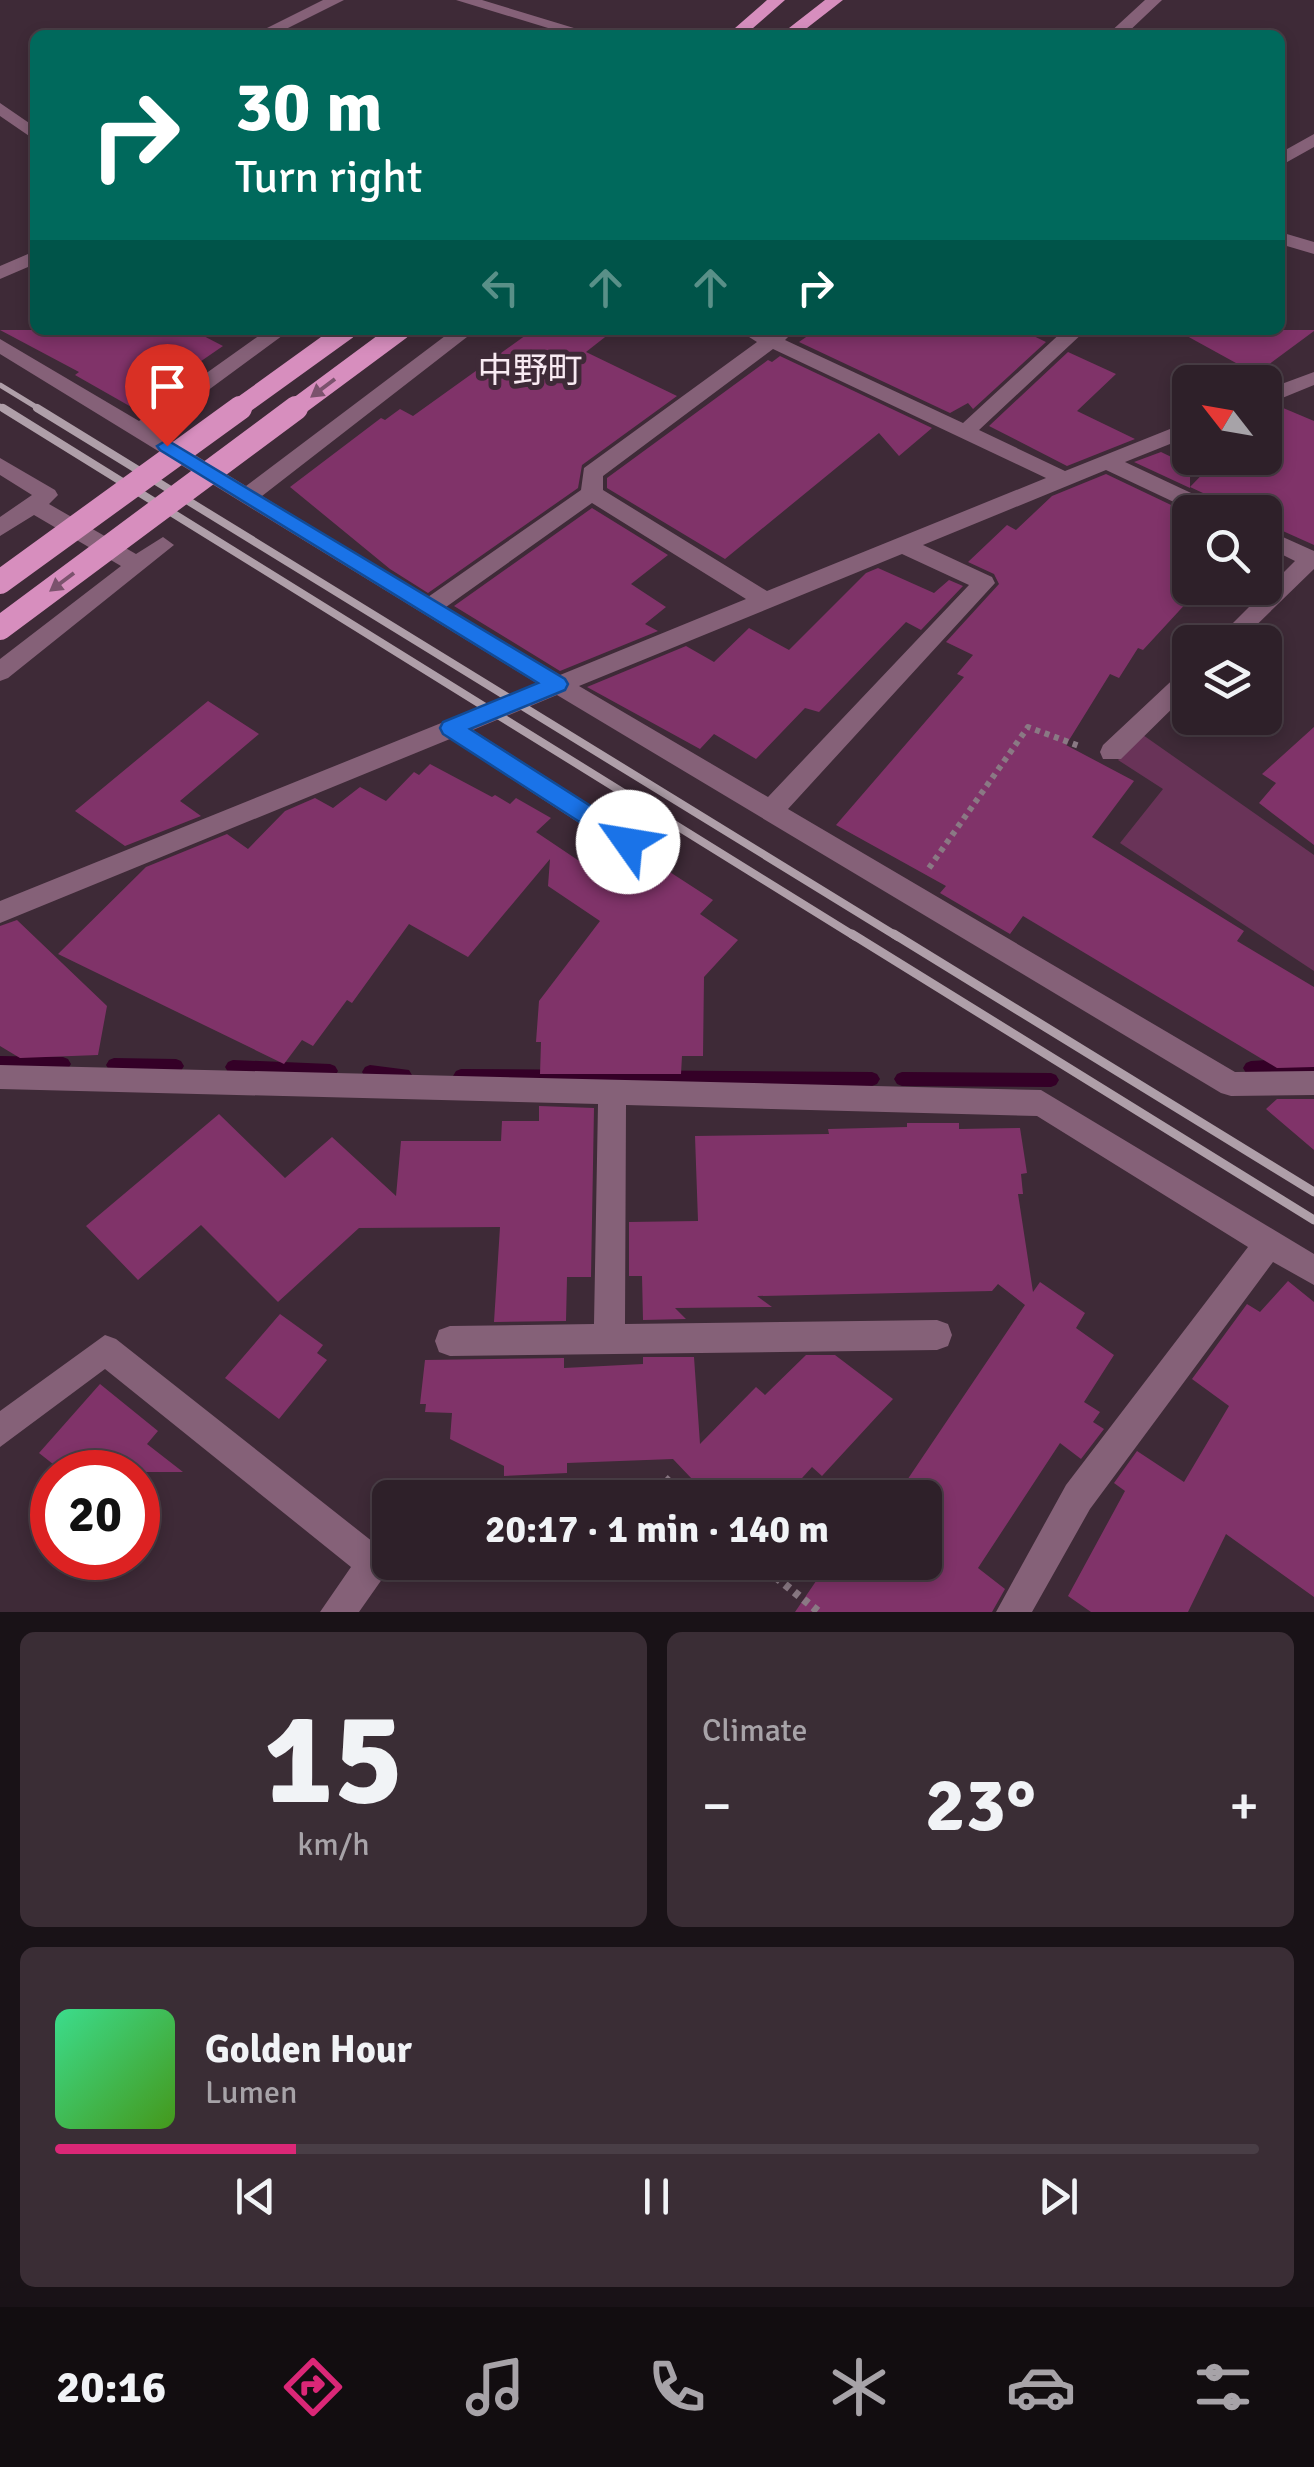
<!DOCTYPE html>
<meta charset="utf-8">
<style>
body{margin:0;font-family:Signika,"Noto Sans JP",sans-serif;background:#3a2d35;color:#f1f3f6;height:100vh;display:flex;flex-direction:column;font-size:38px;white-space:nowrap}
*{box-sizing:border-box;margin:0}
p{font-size:32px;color:#a7a3a8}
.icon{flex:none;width:55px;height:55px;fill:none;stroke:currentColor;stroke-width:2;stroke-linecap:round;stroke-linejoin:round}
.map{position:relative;height:1612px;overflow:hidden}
.drawer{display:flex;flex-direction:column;gap:20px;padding:20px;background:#191217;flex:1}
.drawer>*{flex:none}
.top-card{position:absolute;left:30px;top:30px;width:1255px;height:305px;border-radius:15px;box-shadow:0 5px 15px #0003,0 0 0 2px #493e46;background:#00695c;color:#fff;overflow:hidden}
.needle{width:65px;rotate:301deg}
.fabs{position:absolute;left:1172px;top:365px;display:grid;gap:20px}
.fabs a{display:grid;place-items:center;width:110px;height:110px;border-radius:15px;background:#2e2029;box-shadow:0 5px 15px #0003,0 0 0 2px #493e46;font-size:50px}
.speed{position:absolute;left:30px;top:1450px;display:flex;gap:20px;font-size:50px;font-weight:700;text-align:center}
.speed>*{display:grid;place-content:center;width:130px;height:130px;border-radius:50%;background:#2e2029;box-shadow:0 5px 15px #0003,0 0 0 2px #493e46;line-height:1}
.speed .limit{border:15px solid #d22;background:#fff;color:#111}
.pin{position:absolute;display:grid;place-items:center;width:85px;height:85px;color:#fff;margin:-102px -42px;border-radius:50% 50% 50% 0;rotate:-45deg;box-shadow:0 0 10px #0007}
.pin .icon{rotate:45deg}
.me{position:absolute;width:110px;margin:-55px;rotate:302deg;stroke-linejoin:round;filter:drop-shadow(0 0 8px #0008)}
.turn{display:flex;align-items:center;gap:35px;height:210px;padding:0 40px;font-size:45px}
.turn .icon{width:130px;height:130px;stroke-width:2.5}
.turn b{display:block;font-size:70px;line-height:85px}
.lanes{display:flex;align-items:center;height:95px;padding:0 40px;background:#0003;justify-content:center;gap:50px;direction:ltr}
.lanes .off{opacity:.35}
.big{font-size:75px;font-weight:700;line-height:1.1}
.drawer .widget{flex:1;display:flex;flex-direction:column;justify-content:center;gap:15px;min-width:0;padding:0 35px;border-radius:15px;background:#3a2d35}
.drawer .dial{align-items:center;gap:0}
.dial b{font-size:130px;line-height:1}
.song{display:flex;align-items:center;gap:30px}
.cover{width:120px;height:120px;border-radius:15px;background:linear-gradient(135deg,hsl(150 70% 55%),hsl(100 70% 35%))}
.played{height:10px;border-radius:5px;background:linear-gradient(90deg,#db2777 20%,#493e46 20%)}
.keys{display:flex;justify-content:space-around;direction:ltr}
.heat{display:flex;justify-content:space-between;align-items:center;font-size:55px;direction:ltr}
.drawer .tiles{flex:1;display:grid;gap:20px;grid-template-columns:1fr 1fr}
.widget:last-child{grid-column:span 2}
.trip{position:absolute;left:372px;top:1480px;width:570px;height:100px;border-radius:15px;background:#2e2029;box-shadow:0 5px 15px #0003,0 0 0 2px #493e46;font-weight:700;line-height:100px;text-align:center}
.menu{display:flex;height:160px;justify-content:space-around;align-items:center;background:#120d10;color:#a7a3a8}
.menu .icon{width:70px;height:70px}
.menu .on{color:#db2777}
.menu b{font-size:45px;color:#f1f3f6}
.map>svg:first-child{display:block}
.green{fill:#693358}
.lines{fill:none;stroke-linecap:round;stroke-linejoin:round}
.stream{fill:#340027;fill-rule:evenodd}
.building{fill:#803369}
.path-far1{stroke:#8a7984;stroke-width:6;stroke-dasharray:5 5;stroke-linecap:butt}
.path{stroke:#8a7984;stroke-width:8;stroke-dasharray:6 6;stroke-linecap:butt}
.minor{fill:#856178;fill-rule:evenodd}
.major{fill:#d78ebe;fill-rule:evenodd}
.rail-far2{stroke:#af9fa9;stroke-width:5}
.rail-far1{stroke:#af9fa9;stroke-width:8}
.rail{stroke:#af9fa9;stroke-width:9}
.major-bridge-far1{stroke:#d78ebe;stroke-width:19}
.major-bridge{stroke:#d78ebe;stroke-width:24}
.oneway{fill:#7b526d}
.route{fill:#1a73e8;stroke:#114b97;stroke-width:2.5}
.labels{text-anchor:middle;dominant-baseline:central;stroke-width:10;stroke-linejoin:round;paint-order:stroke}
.quarter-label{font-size:35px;fill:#f8eaf2;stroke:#3e2a37}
</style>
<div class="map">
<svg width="1314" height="1612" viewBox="0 0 1314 1612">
<rect width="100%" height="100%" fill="#3e2a37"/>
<path class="green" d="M1143,735L1314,855V971L1120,843L1163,789L1118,760Z"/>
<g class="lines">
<path class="stream" d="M0,1056L63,1057L68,1059L71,1064L68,1069L63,1071L0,1070Z
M1314,1057V1071L1251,1075L1246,1073L1243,1068L1246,1063L1251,1061Z
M114,1058L176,1059L181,1061L184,1066L181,1071L176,1073L114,1072L109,1070L106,1065L109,1060Z
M233,1060L330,1064L335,1066L338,1071L335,1076L330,1078L233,1074L228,1072L225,1067L228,1062Z
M370,1065L409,1070L412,1075L409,1080C397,1084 377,1081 365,1077L362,1072L365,1067Z
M461,1069L872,1072L877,1074L880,1079L877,1084L872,1086L461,1083L456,1081L453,1076L456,1071Z
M902,1072L1051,1073L1056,1075L1059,1080L1056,1085L1051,1087L902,1086L897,1084L894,1079L897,1074Z"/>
</g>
<path class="building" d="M0,330H192L223,346L133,408L75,375L79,372Z
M533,330H614L586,352L677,396L582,465L578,488L428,593L390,569L290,487L381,418L385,420L400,409L413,416Z
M816,330H1021L1046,342L973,409L968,403L950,413L799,342Z
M1176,330H1314V331L1256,374Z
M1068,352L1116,374L1077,411L1135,439L1067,466L989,426Z
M780,356L932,428L899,456L879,433L725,559L607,488V478L768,360L772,362Z
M1276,405L1314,421V545L1265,523V512H1244L1190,487L1218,458H1265V408Z
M1161,452L1190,466V488L1134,462Z
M1106,474L1190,514V599L1143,650L1138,648L1119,678L1110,674L1066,745L1134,781L1092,837L1244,931L1237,941L1314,987V1067L1277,1068L1023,916L1010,934L940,893L946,886L836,825L964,677L957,674L973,655L946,642L999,584L994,574L968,562L1007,525L1016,530L1052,496Z
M592,508L668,555L631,584L666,607L645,624L658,631L560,671L454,606Z
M878,568L934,593L949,580L963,586L921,630L906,622L819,712L805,708L756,759L714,734L700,749L587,687L686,646L714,662L749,628L789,650L866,573Z
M208,701L259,734L180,801L201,816L125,846L75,811Z
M1314,727V845L1259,803L1276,783L1262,774Z
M430,764L492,797L495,795L510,804L516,798L551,818L536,832L606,879L632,853L639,852L713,900L700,914L738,940L704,977L703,1056H682L681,1074H540L541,1042H536L539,1001L600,921L548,886L550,859L468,957L409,924L352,1003L347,1000L313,1046L302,1040L284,1064L58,954L146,867L227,834L248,849L285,811L315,798L333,808L360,787L386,801L414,772L419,775Z
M17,920L107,1006L98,1055L20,1058L0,1046V926Z
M1277,1099H1314V1150L1266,1109Z
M539,1106L594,1108L591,1277H567L566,1321L494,1322L500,1227L359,1228L278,1302L201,1225L138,1280L86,1226L219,1114L285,1178L332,1137L396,1196L401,1141H501L502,1121H539Z
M907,1123H959V1129L1020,1128L1027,1173L1021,1174L1023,1194H1018L1033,1292L1040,1282L1085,1313L1076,1328L1114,1355L1084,1402L1100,1412L1093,1422L1104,1429L1081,1459L1060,1443L978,1568L1005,1589L992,1612H795L829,1562H925V1498H895L1025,1305L998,1284L992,1291L757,1296L772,1307L675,1308L686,1319L643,1320L642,1276H629V1222L698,1221L695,1136L829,1134L828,1129L907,1127Z
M1288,1281L1314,1302V1597L1226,1534L1188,1612H1091L1068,1596L1125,1491L1114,1483L1137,1451L1184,1482L1229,1406L1192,1379L1247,1304L1260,1312Z
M280,1314L323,1345L317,1353L327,1360L279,1419L225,1378Z
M806,1355H835L893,1399L822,1476L812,1467L784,1498H710L673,1459L567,1463V1473L504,1476V1466L450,1439L452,1413L425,1412L426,1404H420L425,1360L564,1358V1368L643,1364V1357H694L700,1444L756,1387L765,1395Z
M100,1384L158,1431L147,1444L183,1472H63L39,1453Z"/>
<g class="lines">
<path class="path-far1" d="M929,868L1028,727L1079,746"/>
<path class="path" d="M665,1478L686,1498
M757,1562L819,1612"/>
<path class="minor" d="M323,0H344L274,35H253Z
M456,0H482L597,35H571Z
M1145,0H1162L1125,35H1107Z
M0,103L35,127V140L0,116Z
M1314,134V147L1280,166V153Z
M1280,232L1314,242V254L1280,244Z
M35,251V264L0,279V266Z
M267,330H290L154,430L246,486L453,330H476L262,496L428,597L581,490L584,468L757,342L738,330H795L785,340L963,423L1064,330H1086L979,430L1065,471L1190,421V436L1125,462L1221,507L1224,512H1195L1106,470L923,545L992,577L995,583L788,809L1235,1072L1314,1071V1095L1231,1096L1221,1093L557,695L473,730L637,835L641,842L637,849H619L450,739L0,923V901L538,684L0,354V339L139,421ZM773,349L1046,478L767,591L603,490V476ZM592,503L746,599L560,675L446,607ZM902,554L969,585L768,797L579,686Z
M1314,372V385L1265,405V390Z
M0,458L55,490L58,495L49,504L136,554L163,537L174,545L8,678L0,681V659L121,566L34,515L0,536V517L32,495L0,475Z
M1265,529L1314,551V569L1239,642H1214L1295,561L1265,546Z
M1190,668V691L1121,759H1103L1100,752L1103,745L1182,671Z
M0,1065L1041,1090L1314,1254V1285L1273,1262L1090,1509L1032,1612H996L1066,1485L1248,1247L1037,1116L626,1105L625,1324L937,1320L948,1324L952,1335L948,1346L937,1350L450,1356L439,1352L435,1341L439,1330L450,1326L594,1324L598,1104L0,1089Z
M105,1335L116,1339L387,1553L392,1565L359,1612H320L351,1567L105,1369L0,1447V1411Z"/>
<path class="major" d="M767,0H785L745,35H727Z
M825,0H843L798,35H780Z"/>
<path class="rail-far2" d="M0,385L41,410
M0,406L7,410"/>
<path class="rail-far1" d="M3,408L856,937
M37,408L898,937"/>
<path class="rail" d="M852,934L1314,1220
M894,934L1314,1192"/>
<path class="major-bridge-far1" d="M236,410L347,330
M293,410L401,330"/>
<path class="major-bridge" d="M0,582L240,408
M0,628L296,408"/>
</g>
<defs><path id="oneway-solid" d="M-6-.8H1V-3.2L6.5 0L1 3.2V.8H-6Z" transform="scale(2.5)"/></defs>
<g class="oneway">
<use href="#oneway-solid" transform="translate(323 388) rotate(143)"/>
<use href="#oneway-solid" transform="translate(62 582) rotate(143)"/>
</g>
<path class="route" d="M167,440L565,679L568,684L565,690L470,729L636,835L640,842L636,848H620L443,734L440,728L443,722L538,683L160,450L157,446Z"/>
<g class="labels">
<g class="quarter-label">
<text x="530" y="370">中野町</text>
</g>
</g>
</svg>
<div class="fabs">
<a><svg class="needle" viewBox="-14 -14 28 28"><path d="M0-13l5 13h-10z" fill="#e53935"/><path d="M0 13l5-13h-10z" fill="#a7a3a8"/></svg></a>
<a><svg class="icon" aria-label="search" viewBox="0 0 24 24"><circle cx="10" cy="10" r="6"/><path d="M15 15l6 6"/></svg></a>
<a><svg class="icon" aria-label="layers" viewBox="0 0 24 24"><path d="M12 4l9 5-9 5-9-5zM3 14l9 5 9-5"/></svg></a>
</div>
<div class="speed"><div class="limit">20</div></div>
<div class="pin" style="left:167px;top:446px;background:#d93025"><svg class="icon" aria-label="arrive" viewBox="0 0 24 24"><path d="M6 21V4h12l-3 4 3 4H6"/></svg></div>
<svg class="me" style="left:628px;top:842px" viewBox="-20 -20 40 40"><circle r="19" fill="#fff"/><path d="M0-13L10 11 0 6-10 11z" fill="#1a73e8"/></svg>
<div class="trip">20:17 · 1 min · 140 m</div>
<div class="top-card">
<div class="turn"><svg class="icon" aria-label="right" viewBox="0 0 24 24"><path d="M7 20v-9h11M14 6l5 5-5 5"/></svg><div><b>30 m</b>Turn right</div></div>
<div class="lanes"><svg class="icon off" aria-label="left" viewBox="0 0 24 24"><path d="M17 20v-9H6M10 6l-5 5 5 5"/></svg><svg class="icon off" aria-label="ahead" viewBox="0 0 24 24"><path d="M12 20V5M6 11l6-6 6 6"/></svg><svg class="icon off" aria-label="ahead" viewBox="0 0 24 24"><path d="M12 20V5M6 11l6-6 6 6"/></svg><svg class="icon" aria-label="right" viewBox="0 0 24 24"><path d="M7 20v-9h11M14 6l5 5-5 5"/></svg></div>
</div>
</div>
<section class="drawer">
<div class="tiles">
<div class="widget dial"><b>15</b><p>km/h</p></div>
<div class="widget"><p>Climate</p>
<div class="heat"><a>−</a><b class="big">23°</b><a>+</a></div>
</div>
<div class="widget">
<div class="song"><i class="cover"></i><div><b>Golden Hour</b><p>Lumen</p></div></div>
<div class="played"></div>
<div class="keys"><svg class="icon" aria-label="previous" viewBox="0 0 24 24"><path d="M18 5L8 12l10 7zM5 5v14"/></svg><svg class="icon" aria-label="pause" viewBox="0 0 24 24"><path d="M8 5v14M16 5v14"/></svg><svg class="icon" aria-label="next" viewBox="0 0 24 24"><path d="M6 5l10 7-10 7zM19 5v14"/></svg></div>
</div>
</div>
</section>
<nav class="menu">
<b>20:16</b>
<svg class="icon on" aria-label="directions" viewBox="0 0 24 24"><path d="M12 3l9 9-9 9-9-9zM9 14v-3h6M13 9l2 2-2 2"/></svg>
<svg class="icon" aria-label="music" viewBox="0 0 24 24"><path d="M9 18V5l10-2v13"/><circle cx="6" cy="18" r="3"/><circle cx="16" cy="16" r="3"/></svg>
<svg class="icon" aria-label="phone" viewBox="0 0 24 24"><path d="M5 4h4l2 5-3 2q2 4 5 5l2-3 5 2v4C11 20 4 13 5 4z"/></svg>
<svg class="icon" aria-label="climate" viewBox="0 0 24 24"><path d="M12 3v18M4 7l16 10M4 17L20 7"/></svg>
<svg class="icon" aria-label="car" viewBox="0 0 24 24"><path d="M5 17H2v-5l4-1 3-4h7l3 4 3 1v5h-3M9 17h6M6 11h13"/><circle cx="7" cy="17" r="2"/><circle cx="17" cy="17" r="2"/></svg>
<svg class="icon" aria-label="filters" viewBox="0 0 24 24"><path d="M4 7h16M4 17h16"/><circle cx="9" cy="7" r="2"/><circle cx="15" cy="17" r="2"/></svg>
</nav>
